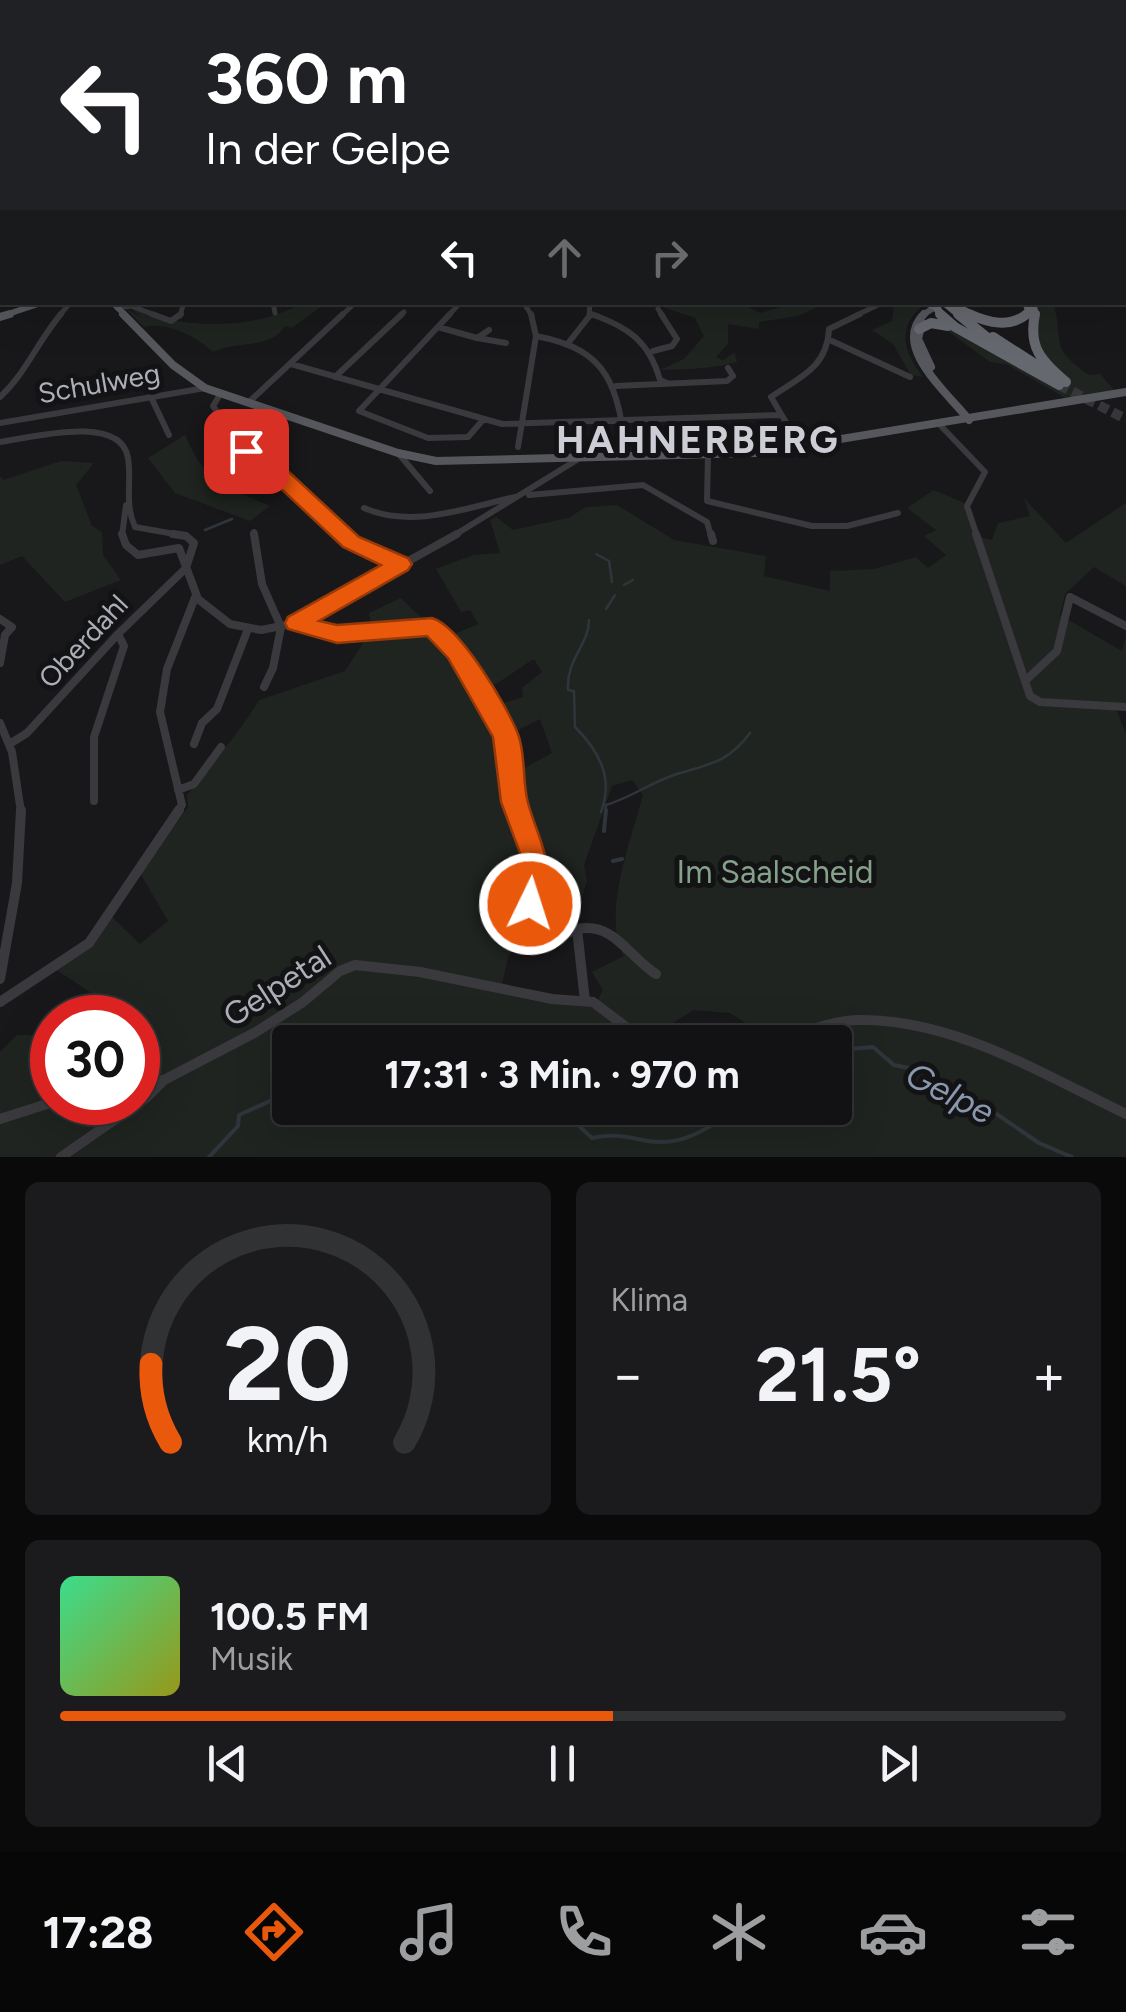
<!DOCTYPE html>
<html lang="de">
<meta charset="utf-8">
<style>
body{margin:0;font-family:Figtree,sans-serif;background:#1b1b1d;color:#f1f3f6;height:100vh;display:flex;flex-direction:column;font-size:38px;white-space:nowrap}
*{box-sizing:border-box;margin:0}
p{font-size:32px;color:#9c9ea0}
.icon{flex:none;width:55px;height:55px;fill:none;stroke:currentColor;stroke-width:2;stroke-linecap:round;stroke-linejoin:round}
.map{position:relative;height:1157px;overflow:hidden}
.drawer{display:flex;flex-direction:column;gap:25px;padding:25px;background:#0a0a0b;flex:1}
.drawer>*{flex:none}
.hud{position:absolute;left:0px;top:0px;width:1128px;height:305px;box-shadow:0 10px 40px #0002,0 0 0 2px #313234;background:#202124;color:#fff;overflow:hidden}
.speed{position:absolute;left:30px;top:995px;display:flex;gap:20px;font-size:50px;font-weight:700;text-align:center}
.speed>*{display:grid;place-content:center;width:130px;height:130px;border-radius:50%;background:#121214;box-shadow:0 10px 40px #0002,0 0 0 2px #313234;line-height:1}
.speed .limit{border:15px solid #d22;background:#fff;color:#111}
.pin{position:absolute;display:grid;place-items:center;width:85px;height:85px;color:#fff;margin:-42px;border-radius:20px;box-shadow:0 5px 15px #0006}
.me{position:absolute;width:110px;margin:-55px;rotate:4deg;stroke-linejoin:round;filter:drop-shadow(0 0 8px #0008)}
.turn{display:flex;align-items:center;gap:35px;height:210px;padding:0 40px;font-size:45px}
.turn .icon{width:130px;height:130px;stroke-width:2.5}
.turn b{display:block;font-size:70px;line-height:85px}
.lanes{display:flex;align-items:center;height:95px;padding:0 40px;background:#0003;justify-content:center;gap:50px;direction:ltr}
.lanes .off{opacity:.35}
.big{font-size:75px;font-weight:700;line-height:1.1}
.drawer .tile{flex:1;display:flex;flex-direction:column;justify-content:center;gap:15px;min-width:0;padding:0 35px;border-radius:15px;background:#1b1b1d}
.drawer .dial{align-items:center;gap:0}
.dial svg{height:260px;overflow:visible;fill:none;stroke:#313234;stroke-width:7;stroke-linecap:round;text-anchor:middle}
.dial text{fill:#f1f3f6;stroke:none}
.song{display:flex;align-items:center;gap:30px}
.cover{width:120px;height:120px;border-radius:15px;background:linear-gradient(135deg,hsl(150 70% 55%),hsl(60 70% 35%))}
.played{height:10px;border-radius:5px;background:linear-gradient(90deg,#ea580c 55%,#313234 55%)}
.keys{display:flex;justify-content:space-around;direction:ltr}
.heat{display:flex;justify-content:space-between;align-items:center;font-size:55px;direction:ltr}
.drawer .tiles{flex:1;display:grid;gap:25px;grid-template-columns:1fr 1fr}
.tile:last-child{grid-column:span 2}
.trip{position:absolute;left:272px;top:1025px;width:580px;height:100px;border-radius:10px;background:#121214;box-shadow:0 10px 40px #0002,0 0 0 2px #313234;font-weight:700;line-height:100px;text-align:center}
.menu{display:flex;height:160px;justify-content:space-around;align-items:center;background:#070708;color:#9c9ea0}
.menu .icon{width:70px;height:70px}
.menu .selected{color:#ea580c}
.menu b{font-size:45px;color:#f1f3f6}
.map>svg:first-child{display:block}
.green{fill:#1f2420;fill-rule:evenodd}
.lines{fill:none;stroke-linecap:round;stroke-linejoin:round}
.stream-far1{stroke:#30353c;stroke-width:2.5}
.stream{stroke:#30353c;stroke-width:4}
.highway-tunnel{stroke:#36363a;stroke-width:10;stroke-dasharray:10 5;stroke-linecap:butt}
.minor-far4{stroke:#3a3a3e;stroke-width:4}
.minor-far3{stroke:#3a3a3e;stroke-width:5}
.minor-far2{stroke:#3a3a3e;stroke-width:6}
.minor-far1{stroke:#3a3a3e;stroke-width:8}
.minor{stroke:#3a3a3e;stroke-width:10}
.major-far1{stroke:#56575d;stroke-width:6}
.major{stroke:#56575d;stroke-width:8}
.highway-far1{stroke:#66686f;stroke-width:8}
.highway{stroke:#66686f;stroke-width:10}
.route{fill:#ea580c;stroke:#983908;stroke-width:2.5}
.labels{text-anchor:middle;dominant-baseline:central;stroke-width:10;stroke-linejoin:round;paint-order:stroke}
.street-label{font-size:28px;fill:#acafb8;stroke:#131315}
.near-park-label{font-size:32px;fill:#86a18a;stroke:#131315}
.near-street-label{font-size:32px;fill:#acafb8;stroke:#131315}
.near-water-label{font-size:35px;font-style:italic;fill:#8898ae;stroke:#131315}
.district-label{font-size:38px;font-weight:bold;letter-spacing:2.5px;fill:#cdced5;stroke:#131315}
</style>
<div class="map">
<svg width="1126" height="1157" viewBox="0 0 1126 1157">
<rect width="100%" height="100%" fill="#18181a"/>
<path class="green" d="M108,0H829L105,2Z
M302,303H326L292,328L285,326C270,350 237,340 213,352C197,337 167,321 144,327L124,307L142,318L128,306C178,330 254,331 302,303Z
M651,303H752L746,306L760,313L794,303H812L806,307L826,303L798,316L759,322V329L728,324V344L716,357L723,360L734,353L737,362C713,369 687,369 660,370L684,359L704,336L695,318Z
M890,303H916L920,308C896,330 905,354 923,377L911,375L893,344L872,330L892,321L894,306Z
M1035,303L1054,305C1064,344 1049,347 1089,375L1100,374L1114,390L1124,389L1069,400L1006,364L990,362L945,329L949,327L1057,388L1036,347Z
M185,435C205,482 226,487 270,506L250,521L175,493L148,458Z
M61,461L94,463L76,485L92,526L102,532L103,555L121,580L65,602L22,556L0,565V476L3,480Z
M934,490L964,503L975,536L992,540L998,523L1030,516L1024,498L1066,543L1126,503V586L1094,567L1065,594L1060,615L1122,651L1126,636V705H1114L1126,733V1157H0V1052L17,1035H52V1102H138V1018L103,1017L108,1004L55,969L111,916L140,944L168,921L140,873L188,807L187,795C212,763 238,735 259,700L345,671L372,629L369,613L401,598L443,639L478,624L470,610L461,612L436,569L473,555L500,553L490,520L496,517L513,530L568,518L586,507L617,505L674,540L766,556L764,576L830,591V571L874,569L916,557L928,568L946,555L924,536L936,530L907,508ZM534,659L542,672L522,688L523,697L488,708L483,690C503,682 515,670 534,659ZM540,719L552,753L510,776L505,737ZM632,780L643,795C632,838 601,914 624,956L592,972L603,990L595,1006L500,992L508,958L523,934L543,938L574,923L587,881L584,865L612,786ZM694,1010L730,1013L755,1029V1042H835V1108H290V1042H674L666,1027Z"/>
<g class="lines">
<path class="stream-far1" d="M333,0L338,2
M194,2L200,0
M475,2L482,0
M205,530L232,519
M596,554L609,561L612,582
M624,585L633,580
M606,609L615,595
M589,620C589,645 566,659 568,690L574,691L575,727C599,751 614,778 601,812
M605,812L606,805C630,798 650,783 674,775C708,764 727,764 750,733"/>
<path class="stream" d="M604,831L606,810
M613,861L622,859
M387,1042L392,1037L403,1042
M835,1068L849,1049L873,1047L894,1065L919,1070L953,1096L982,1104L1039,1143L1072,1157
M583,1108L588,1120L577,1124L592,1138C614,1133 626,1137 648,1141C682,1147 710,1128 736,1108
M626,1108L641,1114L657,1108
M209,1157L238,1126L239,1115L290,1092"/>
<path class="highway-tunnel" d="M1059,385L1126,419"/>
<path class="minor-far4" d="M858,0L873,2
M886,0L900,2
M3,2L8,0
M40,2L46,0
M84,2L88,0"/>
<path class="minor-far3" d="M273,302L275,313
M523,302L532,316
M117,308L131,306L158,316
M658,309L663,316
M591,314L598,316
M59,316L71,302
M180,316L184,302
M341,316L356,302
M400,316L404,312
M448,316L461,302
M589,316L590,302
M855,316L884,302"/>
<path class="minor-far2" d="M152,314L171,321L181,314
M450,314L359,411L428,438L468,437L482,421
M591,314C628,327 649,341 660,380L667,383
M438,327L477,338
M489,330L477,338L506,343
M536,336C611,350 617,387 627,456
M832,341L910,377
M569,342L591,314
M653,351L672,346L677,339L661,314
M291,364L502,424L780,415
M335,377L402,314
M616,386L727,381L733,376L728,368
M221,393L213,406L243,449L281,477L344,536
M150,395L169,435
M0,397C26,373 38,341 61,314
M249,402L343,314
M0,423L205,388
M940,425L985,472L967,506L977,536
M0,442C30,438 121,413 128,458C132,482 124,503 135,527L186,536
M800,446L771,397C800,377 827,368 829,329L860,314
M518,447L536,336L531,314
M398,453L430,491
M708,454L707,501L812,526H847L898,513
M529,495L643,485L707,522L711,536
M364,508C412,529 466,508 515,497
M254,532L255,536
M122,536L126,505
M453,536L580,458"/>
<path class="minor-far1" d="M122,534L126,545L138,555L179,548L198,599L230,624L261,630L297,623L457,534
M254,534L262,584L281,627L273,668L264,687
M341,534L400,564
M711,534L713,541
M976,534L1025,681L1057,651L1070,597L1126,626
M0,619L12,627L5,635L0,663
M297,623C337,647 388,628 432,626L457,652L506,736L518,812
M1025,681L1030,696L1040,702L1126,707
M0,723L12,752L21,812
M11,743L27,733L118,634L186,568L194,543L186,536L173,534
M194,744L202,723L217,709L248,629
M178,790L194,784L221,747
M94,801V737L124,646L118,634
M177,812L182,805L160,712L167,669L196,595"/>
<path class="minor" d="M517,810L535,859L531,936L542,944L577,929L585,1001
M577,929C613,921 629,957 656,974
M0,979L17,883L21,810
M0,1002L89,943L179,810
M775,1042C802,1034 829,1021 857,1020C953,1018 1042,1074 1126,1114
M138,1086L162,1080
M0,1119L53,1102
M61,1157L146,1098L164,1080L256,1032L303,1002L340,971L355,965L420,972L552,999L593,1002L638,1036L658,1042"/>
<path class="major-far1" d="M112,302L126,316
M2,316L44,302
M921,316L940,304"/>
<path class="major" d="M123,314L173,365L205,388L398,453L436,461L756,453L1126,392
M924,314C891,347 948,393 969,420
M0,317L10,314
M922,323L918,339L931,367"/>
<path class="highway-far1" d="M925,302L936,306L941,316
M944,302L961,316
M1033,302L1034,316
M959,308L974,316
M1025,316L1029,310L1026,302"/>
<path class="highway" d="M940,314L955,327L1059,385
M958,314L995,344
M969,314C989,323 1010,328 1027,314
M1035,314C1028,348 1041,360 1066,382
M919,329L931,323L948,326
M993,337L1049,373"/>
</g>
<path class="route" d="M246,445L289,472L359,537L408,558L412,564L408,570L319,621L337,625L432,618C460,626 507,706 518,734C526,755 522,781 528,803C539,842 560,872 541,914L530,918L520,914L516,904L520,853L501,802L493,737L448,658L427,636L337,643L288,629L285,623L288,617L381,565L343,547L274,482L239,456V447Z"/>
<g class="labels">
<g class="street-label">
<text transform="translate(99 383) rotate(-10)">Schulweg</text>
<text transform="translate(83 641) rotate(-47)">Oberdahl</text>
</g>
<g class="near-park-label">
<text x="775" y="872">Im Saalscheid</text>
</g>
<g class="near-street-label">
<text transform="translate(277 986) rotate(-33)">Gelpetal</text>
</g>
<g class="near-water-label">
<text transform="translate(950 1093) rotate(27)">Gelpe</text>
</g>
<g class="district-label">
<text x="698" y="440">HAHNERBERG</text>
</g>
</g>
</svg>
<div class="speed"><div class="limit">30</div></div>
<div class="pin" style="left:246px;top:451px;background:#d93025"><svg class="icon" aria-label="arrive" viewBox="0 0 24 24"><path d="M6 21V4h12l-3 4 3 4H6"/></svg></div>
<svg class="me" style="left:530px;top:904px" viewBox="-20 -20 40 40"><circle r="17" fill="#ea580c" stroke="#fff" stroke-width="3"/><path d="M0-11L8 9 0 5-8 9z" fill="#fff"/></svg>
<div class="trip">17:31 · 3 Min. · 970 m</div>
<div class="hud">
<div class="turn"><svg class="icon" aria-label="left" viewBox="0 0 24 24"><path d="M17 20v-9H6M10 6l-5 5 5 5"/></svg><div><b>360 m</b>In der Gelpe</div></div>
<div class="lanes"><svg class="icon" aria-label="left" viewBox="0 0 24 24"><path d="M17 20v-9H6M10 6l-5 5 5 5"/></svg><svg class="icon off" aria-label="ahead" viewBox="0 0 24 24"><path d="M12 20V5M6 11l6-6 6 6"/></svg><svg class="icon off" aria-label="right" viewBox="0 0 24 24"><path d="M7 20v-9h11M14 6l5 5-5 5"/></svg></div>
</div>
</div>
<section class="drawer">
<div class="tiles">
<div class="tile dial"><svg viewBox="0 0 100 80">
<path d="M14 69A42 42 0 1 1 86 69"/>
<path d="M14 69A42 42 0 0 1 8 45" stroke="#ea580c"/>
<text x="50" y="56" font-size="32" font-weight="700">20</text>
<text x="50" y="72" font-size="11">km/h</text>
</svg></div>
<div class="tile"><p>Klima</p>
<div class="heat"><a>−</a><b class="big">21.5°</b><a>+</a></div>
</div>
<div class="tile">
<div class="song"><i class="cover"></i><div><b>100.5 FM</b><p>Musik</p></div></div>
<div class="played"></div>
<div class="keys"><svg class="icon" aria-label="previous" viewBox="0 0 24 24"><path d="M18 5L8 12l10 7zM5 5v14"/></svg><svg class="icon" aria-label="pause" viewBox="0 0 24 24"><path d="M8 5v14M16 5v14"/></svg><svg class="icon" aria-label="next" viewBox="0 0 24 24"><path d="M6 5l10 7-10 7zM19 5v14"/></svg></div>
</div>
</div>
</section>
<nav class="menu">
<b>17:28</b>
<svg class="icon selected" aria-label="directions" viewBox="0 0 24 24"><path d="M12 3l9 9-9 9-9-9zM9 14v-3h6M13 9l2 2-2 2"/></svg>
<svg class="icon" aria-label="music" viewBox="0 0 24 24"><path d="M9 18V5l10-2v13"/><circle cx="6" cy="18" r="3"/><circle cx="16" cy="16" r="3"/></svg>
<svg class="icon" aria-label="phone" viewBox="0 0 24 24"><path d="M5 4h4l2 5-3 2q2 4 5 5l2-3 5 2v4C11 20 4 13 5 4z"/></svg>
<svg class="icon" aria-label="climate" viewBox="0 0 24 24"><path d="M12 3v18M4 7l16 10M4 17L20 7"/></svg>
<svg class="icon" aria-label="car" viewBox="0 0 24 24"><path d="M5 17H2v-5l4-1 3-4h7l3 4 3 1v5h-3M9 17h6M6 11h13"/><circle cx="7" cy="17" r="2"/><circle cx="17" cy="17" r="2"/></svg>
<svg class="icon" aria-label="filters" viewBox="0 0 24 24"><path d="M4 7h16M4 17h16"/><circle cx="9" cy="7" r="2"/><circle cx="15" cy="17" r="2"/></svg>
</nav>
